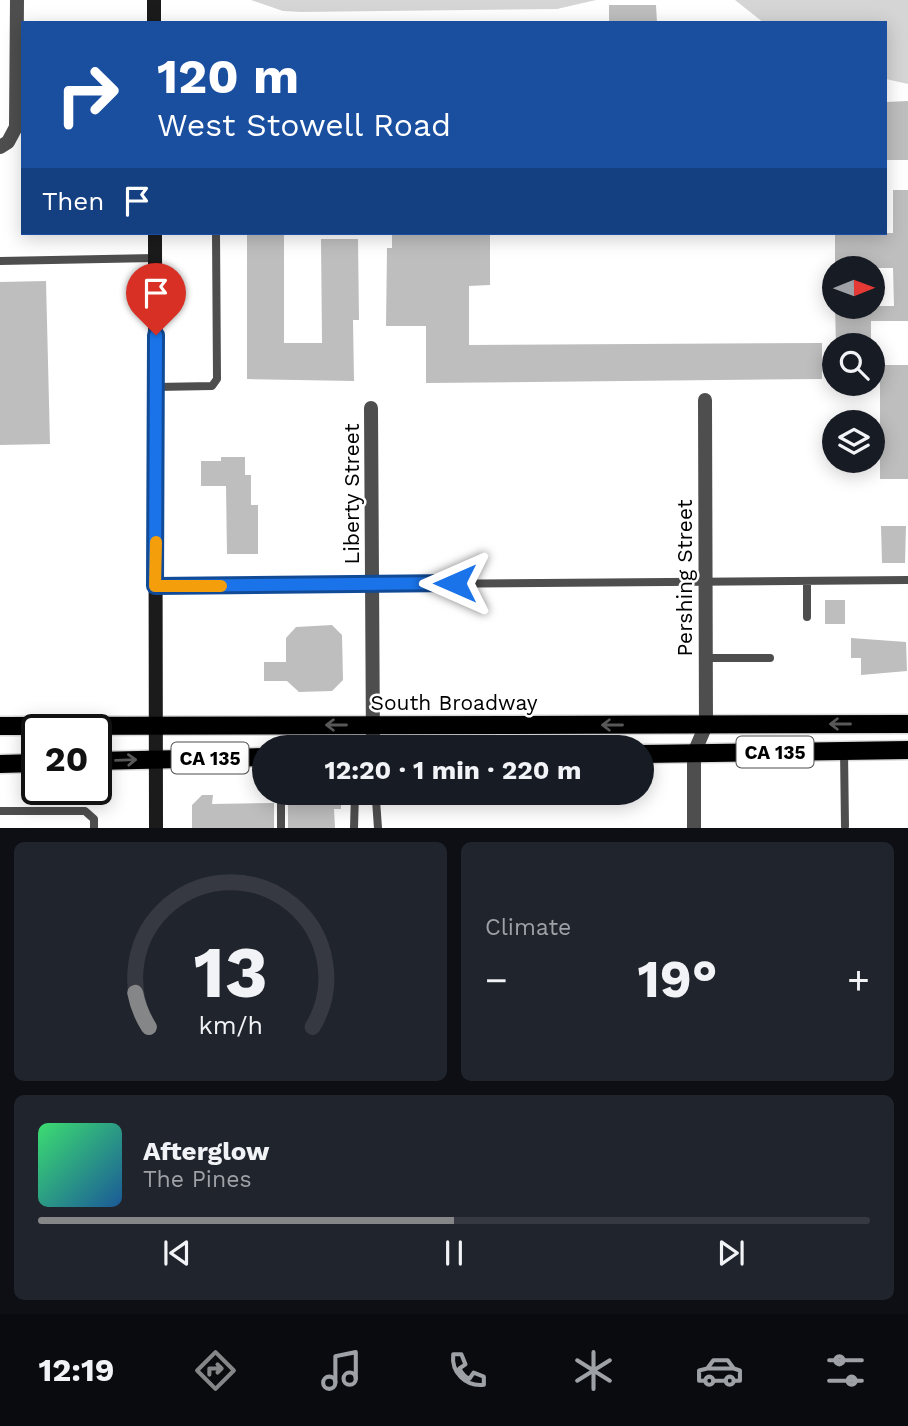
<!DOCTYPE html>
<meta charset="utf-8">
<style>
body{margin:0;font-family:"Work Sans",sans-serif;background:#20242c;color:#f1f3f6;height:100vh;display:flex;flex-direction:column;font-size:26px;white-space:nowrap}
*{box-sizing:border-box;margin:0}
p{font-size:23px;color:#9ea1a6}
.icon{flex:none;width:38px;height:38px;fill:none;stroke:currentColor;stroke-width:2;stroke-linecap:round;stroke-linejoin:round}
.map{position:relative;height:828px;overflow:hidden}
.sheet{display:flex;flex-direction:column;gap:14px;padding:14px;background:#0d0f14;flex:1}
.sheet>*{flex:none}
.hud{position:absolute;left:21px;top:21px;width:866px;height:214px;border-radius:0px;box-shadow:0 4px 18px #0003;background:#1a4fa0;color:#fff;overflow:hidden}
.needle{width:46px;rotate:89deg}
.tools{position:absolute;left:822px;top:256px;display:grid;gap:14px}
.tools a{display:grid;place-items:center;width:63px;height:63px;border-radius:50%;background:#171b24;box-shadow:0 4px 18px #0003;font-size:35px}
.speed{position:absolute;left:21px;top:714px;display:flex;gap:14px;font-size:35px;font-weight:700;text-align:center}
.speed>*{display:grid;place-content:center;width:91px;height:91px;border-radius:50%;background:#171b24;box-shadow:0 4px 18px #0003;line-height:1}
.speed .limit{border:4px solid #111;border-radius:10px;background:#fff;color:#111}
.pin{position:absolute;display:grid;place-items:center;width:60px;height:60px;color:#fff;margin:-72px -30px;border-radius:50% 50% 50% 0;rotate:-45deg;box-shadow:0 0 7px #0007}
.pin .icon{rotate:45deg}
.me{position:absolute;width:77px;margin:-38px;rotate:270deg;stroke-linejoin:round;filter:drop-shadow(0 0 5px #0008)}
.turn{display:flex;align-items:center;gap:24px;height:147px;padding:0 21px;font-size:32px}
.turn .icon{width:91px;height:91px;stroke-width:2.5}
.turn b{display:block;font-size:49px;line-height:60px}
.then{display:flex;align-items:center;height:66px;padding:0 21px;background:#0003;gap:14px;font-size:26px}
.big{font-size:52px;font-weight:700;line-height:1.1}
.sheet .tile{flex:1;display:flex;flex-direction:column;justify-content:center;gap:10px;min-width:0;padding:0 24px;border-radius:10px;background:#20242c}
.sheet .dial{align-items:center;gap:0}
.dial svg{height:182px;overflow:visible;fill:none;stroke:#363941;stroke-width:7;stroke-linecap:round;text-anchor:middle}
.dial text{fill:#f1f3f6;stroke:none}
.song{display:flex;align-items:center;gap:21px}
.cover{width:84px;height:84px;border-radius:10px;background:linear-gradient(135deg,hsl(140 70% 55%),hsl(210 70% 35%))}
.played{height:7px;border-radius:4px;background:linear-gradient(90deg,#858687 50%,#363941 50%)}
.keys{display:flex;justify-content:space-around;direction:ltr}
.heat{display:flex;justify-content:space-between;align-items:center;font-size:38px;direction:ltr}
.sheet .tiles{flex:1;display:grid;gap:14px;grid-template-columns:1fr 1fr}
.tile:last-child{grid-column:span 2}
.trip{position:absolute;left:252px;top:735px;width:402px;height:70px;border-radius:35px;background:#171b24;box-shadow:0 4px 18px #0003;font-weight:700;line-height:70px;text-align:center}
.dock{display:flex;height:112px;justify-content:space-around;align-items:center;background:#090b0e;color:#9ea1a6}
.dock .icon{width:49px;height:49px}
.dock .on{color:#858687}
.dock b{font-size:32px;color:#f1f3f6}
.map>svg:first-child{display:block}
.garden{fill:#d5d5d5}
.building{fill:#bebebe}
.lines{fill:none;stroke-linecap:round;stroke-linejoin:round}
.primary-casing{stroke:#dbdbdb;stroke-width:21}
.service{stroke:#4e4e4e;stroke-width:8}
.minor{stroke:#4e4e4e;stroke-width:14}
.secondary{stroke:#1b1b1b;stroke-width:14}
.primary{stroke:#000;stroke-width:18}
.oneway{stroke:#595959}
.route-casing{stroke:#114b97;stroke-width:18}
.route{stroke:#1a73e8;stroke-width:12}
.slow{stroke:#f59e0b;stroke-width:12}
.labels{text-anchor:middle;dominant-baseline:central;stroke-width:5;stroke-linejoin:round;paint-order:stroke}
.shield{fill:#fff;stroke:#4c4c4c;stroke-width:2}
.shield-label{font-size:19px;font-weight:bold;fill:#000}
.street-label{font-size:21px;fill:#000;stroke:#fff}
</style>
<div class="map">
<svg width="908" height="828" viewBox="0 0 908 828">
<rect width="100%" height="100%" fill="#fff"/>
<path class="garden" d="M251,0H596L557,9L301,12L283,11Z
M735,0H908V84L886,79V23H764Z"/>
<path class="building" d="M609,5H656L657,23H609Z
M908,101V160H886V102Z
M893,190H908V321H871V345H836L835,306H894L893,268H835V233H893Z
M247,233H284V343H322L321,239H358L359,320H353L354,381L247,379Z
M392,233H490V285L469,286V345L822,343V379L426,383V326H386L387,248H392Z
M46,281L50,444L0,445V282Z
M880,365H908V479H880Z
M221,457H245V475H251V505H258V554H227L226,486H201V461H221Z
M881,526H906L905,563H882Z
M825,600H845V624H825Z
M332,625L342,635L343,680L332,691L299,692L287,681H264V662H286V638L296,627Z
M851,638L906,642L907,671L861,675V658H851Z
M292,793H341V809H334L335,828H288V803H292Z
M202,795H213L212,804L274,803V828H192V805Z"/>
<g class="lines">
<defs>
<path id="primary" d="M0,726L908,724
M642,754L908,750
M96,761L264,757
M0,764L37,763"/>
</defs>
<use href="#primary" class="primary-casing"/>
<path class="service" d="M0,261L155,258
M156,387L212,386L217,379L216,233
M807,581V617
M155,586L908,580
M705,658H770
M844,751L845,826
M281,793V828
M376,800L378,828
M0,811H85L94,819V828
M354,828L355,793"/>
<path class="minor" d="M0,147L8,142L16,127L17,0
M371,408L373,747
M694,828V753L706,725L705,400"/>
<path class="secondary" d="M154,0V23
M155,233L156,828"/>
<use href="#primary" class="primary"/>
</g>
<defs><path id="oneway-shaft" d="M-6 0H5M1.5-3L5.5 0L1.5 3" fill="none" stroke-width="1.6" stroke-linecap="round" stroke-linejoin="round" transform="scale(1.75)"/></defs>
<g class="oneway">
<use href="#oneway-shaft" transform="translate(840 724) rotate(180)"/>
<use href="#oneway-shaft" transform="translate(336 725) rotate(-180)"/>
<use href="#oneway-shaft" transform="translate(612 725) rotate(-180)"/>
<use href="#oneway-shaft" transform="translate(126 760) rotate(-2)"/>
</g>
<g class="lines">
<defs>
<path id="route" d="M156,335L155,586L455,583"/>
</defs>
<use href="#route" class="route-casing"/>
<use href="#route" class="route"/>
<path class="slow" d="M156,542L155,586H221"/>
</g>
<g class="labels">
<g class="shield">
<rect x="736.5" y="736.5" width="77" height="31" rx="5"/>
<rect x="171.5" y="742.5" width="77" height="31" rx="5"/>
</g>
<g class="shield-label">
<text x="775" y="752">CA 135</text>
<text x="210" y="758">CA 135</text>
</g>
<g class="street-label">
<text transform="translate(351 494) rotate(-90)">Liberty Street</text>
<text transform="translate(684 578) rotate(-90)">Pershing Street</text>
<text x="454" y="702">South Broadway</text>
</g>
</g>
</svg>
<div class="tools">
<a><svg class="needle" viewBox="-14 -14 28 28"><path d="M0-13l5 13h-10z" fill="#e53935"/><path d="M0 13l5-13h-10z" fill="#9ea1a6"/></svg></a>
<a><svg class="icon" aria-label="search" viewBox="0 0 24 24"><circle cx="10" cy="10" r="6"/><path d="M15 15l6 6"/></svg></a>
<a><svg class="icon" aria-label="layers" viewBox="0 0 24 24"><path d="M12 4l9 5-9 5-9-5zM3 14l9 5 9-5"/></svg></a>
</div>
<div class="speed"><div class="limit">20</div></div>
<div class="pin" style="left:156px;top:335px;background:#d93025"><svg class="icon" aria-label="arrive" viewBox="0 0 24 24"><path d="M6 21V4h12l-3 4 3 4H6"/></svg></div>
<svg class="me" style="left:455px;top:583px" viewBox="-20 -20 40 40"><path d="M0-17L14 15 0 8-14 15z" fill="#1a73e8" stroke="#fff" stroke-width="4"/></svg>
<div class="trip">12:20 · 1 min · 220 m</div>
<div class="hud">
<div class="turn"><svg class="icon" aria-label="right" viewBox="0 0 24 24"><path d="M7 20v-9h11M14 6l5 5-5 5"/></svg><div><b>120 m</b>West Stowell Road</div></div>
<div class="then">Then<svg class="icon" aria-label="arrive" viewBox="0 0 24 24"><path d="M6 21V4h12l-3 4 3 4H6"/></svg></div>
</div>
</div>
<section class="sheet">
<div class="tiles">
<div class="tile dial"><svg viewBox="0 0 100 80">
<path d="M14 69A42 42 0 1 1 86 69"/>
<path d="M14 69A42 42 0 0 1 8 54" stroke="#858687"/>
<text x="50" y="56" font-size="32" font-weight="700">13</text>
<text x="50" y="72" font-size="11">km/h</text>
</svg></div>
<div class="tile"><p>Climate</p>
<div class="heat"><a>−</a><b class="big">19°</b><a>+</a></div>
</div>
<div class="tile">
<div class="song"><i class="cover"></i><div><b>Afterglow</b><p>The Pines</p></div></div>
<div class="played"></div>
<div class="keys"><svg class="icon" aria-label="previous" viewBox="0 0 24 24"><path d="M18 5L8 12l10 7zM5 5v14"/></svg><svg class="icon" aria-label="pause" viewBox="0 0 24 24"><path d="M8 5v14M16 5v14"/></svg><svg class="icon" aria-label="next" viewBox="0 0 24 24"><path d="M6 5l10 7-10 7zM19 5v14"/></svg></div>
</div>
</div>
</section>
<nav class="dock">
<b>12:19</b>
<svg class="icon on" aria-label="directions" viewBox="0 0 24 24"><path d="M12 3l9 9-9 9-9-9zM9 14v-3h6M13 9l2 2-2 2"/></svg>
<svg class="icon" aria-label="music" viewBox="0 0 24 24"><path d="M9 18V5l10-2v13"/><circle cx="6" cy="18" r="3"/><circle cx="16" cy="16" r="3"/></svg>
<svg class="icon" aria-label="phone" viewBox="0 0 24 24"><path d="M5 4h4l2 5-3 2q2 4 5 5l2-3 5 2v4C11 20 4 13 5 4z"/></svg>
<svg class="icon" aria-label="climate" viewBox="0 0 24 24"><path d="M12 3v18M4 7l16 10M4 17L20 7"/></svg>
<svg class="icon" aria-label="car" viewBox="0 0 24 24"><path d="M5 17H2v-5l4-1 3-4h7l3 4 3 1v5h-3M9 17h6M6 11h13"/><circle cx="7" cy="17" r="2"/><circle cx="17" cy="17" r="2"/></svg>
<svg class="icon" aria-label="filters" viewBox="0 0 24 24"><path d="M4 7h16M4 17h16"/><circle cx="9" cy="7" r="2"/><circle cx="15" cy="17" r="2"/></svg>
</nav>
